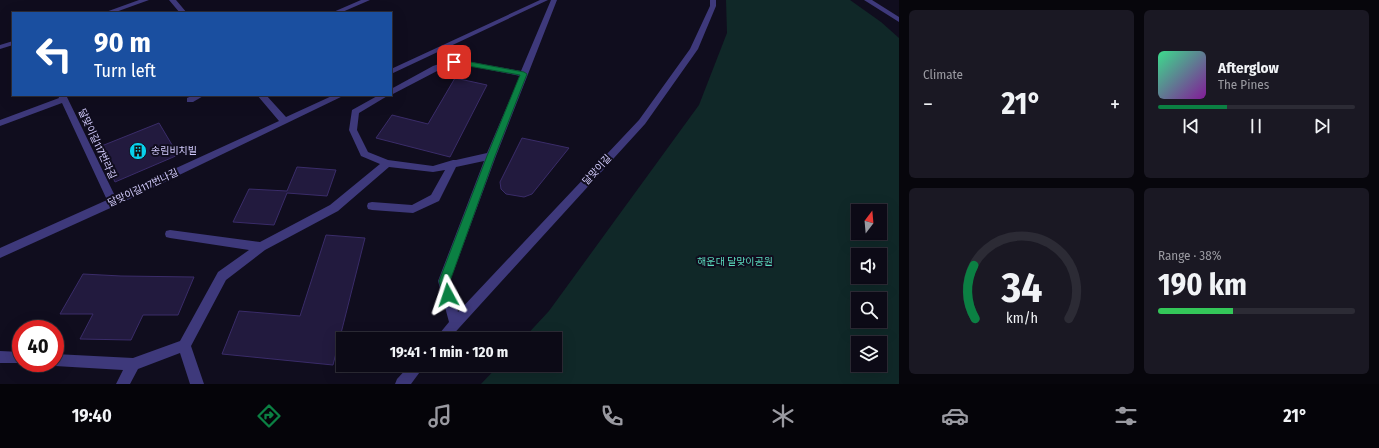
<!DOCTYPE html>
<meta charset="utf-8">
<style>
body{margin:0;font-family:"Fira Sans Condensed","Noto Sans KR",sans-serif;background:#1a1823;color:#f1f3f6;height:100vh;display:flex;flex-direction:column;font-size:15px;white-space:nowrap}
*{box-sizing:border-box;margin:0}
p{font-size:13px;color:#9a9aa1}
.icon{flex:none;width:22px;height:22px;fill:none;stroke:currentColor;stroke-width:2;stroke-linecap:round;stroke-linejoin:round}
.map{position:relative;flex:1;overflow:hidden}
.side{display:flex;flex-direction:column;gap:10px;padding:10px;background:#07060c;width:480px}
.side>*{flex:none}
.banner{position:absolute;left:12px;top:12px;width:380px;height:84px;border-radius:0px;box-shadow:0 4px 16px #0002,0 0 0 1px #2c2b35;background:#1a4fa0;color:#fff;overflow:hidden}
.needle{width:26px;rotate:16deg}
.controls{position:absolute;left:851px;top:204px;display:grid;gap:8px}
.controls a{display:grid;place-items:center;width:36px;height:36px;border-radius:0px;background:#0c0a16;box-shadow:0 4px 16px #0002,0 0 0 1px #2c2b35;font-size:20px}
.speed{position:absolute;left:12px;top:320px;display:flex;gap:8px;font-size:20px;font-weight:700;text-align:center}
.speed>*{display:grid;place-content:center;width:52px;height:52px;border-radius:50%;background:#0c0a16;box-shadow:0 4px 16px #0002,0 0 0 1px #2c2b35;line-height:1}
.speed .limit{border:6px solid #d22;background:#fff;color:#111}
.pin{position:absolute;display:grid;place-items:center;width:34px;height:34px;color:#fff;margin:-17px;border-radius:8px;box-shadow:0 2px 6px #0006}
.me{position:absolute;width:44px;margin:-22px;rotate:355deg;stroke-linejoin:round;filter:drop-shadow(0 0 3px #0008)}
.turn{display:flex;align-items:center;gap:14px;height:84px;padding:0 16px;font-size:18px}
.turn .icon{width:52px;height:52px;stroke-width:2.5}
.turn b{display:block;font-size:28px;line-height:34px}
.big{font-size:30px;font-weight:700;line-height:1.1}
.side .card{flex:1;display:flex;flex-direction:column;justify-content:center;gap:6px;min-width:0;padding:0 14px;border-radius:6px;background:#1a1823}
.side .dial{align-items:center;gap:0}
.dial svg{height:104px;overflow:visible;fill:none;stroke:#2c2b35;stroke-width:7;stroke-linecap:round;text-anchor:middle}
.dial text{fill:#f1f3f6;stroke:none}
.song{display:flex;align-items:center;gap:12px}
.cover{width:48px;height:48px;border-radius:6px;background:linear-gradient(135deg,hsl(150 70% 55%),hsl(290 70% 35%))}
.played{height:4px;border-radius:2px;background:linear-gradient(90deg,#0b8043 35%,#2c2b35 35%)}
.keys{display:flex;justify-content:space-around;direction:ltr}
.heat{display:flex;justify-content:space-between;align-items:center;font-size:22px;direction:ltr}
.charge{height:6px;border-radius:3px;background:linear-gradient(90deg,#34c759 38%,#2c2b35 0)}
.side .tiles{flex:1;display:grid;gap:10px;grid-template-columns:repeat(2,1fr)}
.trip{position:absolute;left:336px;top:332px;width:226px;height:40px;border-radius:0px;background:#0c0a16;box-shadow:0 4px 16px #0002,0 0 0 1px #2c2b35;font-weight:700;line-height:40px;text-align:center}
.tab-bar{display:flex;height:64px;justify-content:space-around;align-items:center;background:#050409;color:#9a9aa1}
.tab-bar .icon{width:28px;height:28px}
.tab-bar .current{color:#0b8043}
.tab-bar b{font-size:18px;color:#f1f3f6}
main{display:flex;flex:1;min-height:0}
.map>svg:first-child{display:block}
.green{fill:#102828;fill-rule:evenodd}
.building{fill:#221a3e;stroke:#3a2c69}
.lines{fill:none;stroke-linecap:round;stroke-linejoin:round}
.minor{fill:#3e397b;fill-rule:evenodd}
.route{fill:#0b8043;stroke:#07532c}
.labels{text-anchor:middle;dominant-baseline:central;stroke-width:4;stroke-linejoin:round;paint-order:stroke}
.street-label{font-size:10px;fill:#d3ccfd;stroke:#100d1e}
.poi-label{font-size:10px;fill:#d3ccfd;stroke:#100d1e;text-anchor:start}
.park-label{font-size:10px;fill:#5bdabd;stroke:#100d1e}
</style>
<main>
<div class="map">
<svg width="899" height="384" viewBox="0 0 899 384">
<rect width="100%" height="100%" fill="#100d1e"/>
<path class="green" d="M726,0H850L881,22L899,38V384H481L499,365H555V339H523L549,311L699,105L727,33ZM858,211H880V233H858ZM858,255H880V277H858ZM858,299H880V321H858ZM858,343H880V365H858Z"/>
<path class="building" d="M455,78L487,85L450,157L376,138L392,115L428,124Z
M159,123L178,155L115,182L99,147Z
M522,138L569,148L532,194L524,197L506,194L501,189L500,182Z
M297,167L336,170L327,196L287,193L274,225L233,222L249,189L287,191Z
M326,235L365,238L333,365L222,354L239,311L300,316Z
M83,274L121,276L194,277L178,315H143L131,340L80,339L93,314H60Z"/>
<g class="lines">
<path class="minor" d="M139,0H149L113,13H103Z
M169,0H176L187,13H180Z
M361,0H370L340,13H331Z
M540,0H548L391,74V69Z
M551,0H557L496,156L450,281L458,312L639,120L690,49L710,6V0H716V6L698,49L645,124L449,339H435L449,322L438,281L484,161L456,167L439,201L413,213L372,210L368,209L367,206L368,203L372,202L412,205L431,195L445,170L433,172L389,167L338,211L265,250L226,280L191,346L204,384H190L180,353L138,369L130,384H116L123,370L55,366L50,364V363H55V354L133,358L180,341L218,272L249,250L170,238L166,237L165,234L166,231L170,230L260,242L330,205L380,164L361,156L349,130L352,110L379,95H389L359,113L357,130L368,152L388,160L433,166L453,160H456L487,153L520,76L455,63L439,70L391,95V89L433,66L454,59L521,71Z
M864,0H872L899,17V22Z
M13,41V45L0,49V45Z
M58,95H66L115,196L279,121L257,95H266L286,117L334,95H345L117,205L0,258V248L107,200L62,103L0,126V120L59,98Z
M194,95H205L193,102H187V98Z
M0,351L21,352V363H24H0Z
M410,365H425L411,384H395L397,379Z"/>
</g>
<path class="route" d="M454,59L524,72L527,74L495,156L450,281L453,295L452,298L448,300L444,298L439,281L487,156L520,75L451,63V60Z"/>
<defs>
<symbol id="building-disc" viewBox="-11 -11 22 22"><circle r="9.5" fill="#09d0ec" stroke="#100d1e"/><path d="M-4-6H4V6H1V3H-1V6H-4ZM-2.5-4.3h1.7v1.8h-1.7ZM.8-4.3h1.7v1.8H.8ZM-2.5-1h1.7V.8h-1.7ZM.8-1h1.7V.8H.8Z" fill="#111"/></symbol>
</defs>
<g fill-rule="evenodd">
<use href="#building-disc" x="128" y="141" width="20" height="20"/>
</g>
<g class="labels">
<g class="street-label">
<text transform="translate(97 144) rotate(65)">달맞이길117번라길</text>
<text transform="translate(597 170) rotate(-47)">달맞이길</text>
<text transform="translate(143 188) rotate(-25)">달맞이길117번나길</text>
</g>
<g class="poi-label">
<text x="151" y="151">송림비치빌</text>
</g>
<g class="park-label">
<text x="735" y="262">해운대 달맞이공원</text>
</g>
</g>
</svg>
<div class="controls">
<a><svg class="needle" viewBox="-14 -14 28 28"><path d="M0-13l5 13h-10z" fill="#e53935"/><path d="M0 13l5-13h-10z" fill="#9a9aa1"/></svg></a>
<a><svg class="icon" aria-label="sound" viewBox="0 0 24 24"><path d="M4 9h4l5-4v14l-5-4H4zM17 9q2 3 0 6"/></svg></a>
<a><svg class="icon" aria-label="search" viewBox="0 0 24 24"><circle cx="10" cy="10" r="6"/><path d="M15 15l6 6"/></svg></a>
<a><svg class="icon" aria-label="layers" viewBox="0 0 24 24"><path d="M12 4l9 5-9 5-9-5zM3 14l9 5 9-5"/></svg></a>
</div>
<div class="speed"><div class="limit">40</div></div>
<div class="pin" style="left:454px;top:62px;background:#d93025"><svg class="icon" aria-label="arrive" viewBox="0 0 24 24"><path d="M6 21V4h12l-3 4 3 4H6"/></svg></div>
<svg class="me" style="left:448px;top:295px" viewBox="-20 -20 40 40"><path d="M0-17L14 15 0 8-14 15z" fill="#0b8043" stroke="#fff" stroke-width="4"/></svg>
<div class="trip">19:41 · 1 min · 120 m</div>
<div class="banner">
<div class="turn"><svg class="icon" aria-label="left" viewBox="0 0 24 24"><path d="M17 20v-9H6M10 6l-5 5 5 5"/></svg><div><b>90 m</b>Turn left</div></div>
</div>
</div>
<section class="side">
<div class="tiles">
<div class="card"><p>Climate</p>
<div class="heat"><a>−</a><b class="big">21°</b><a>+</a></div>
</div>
<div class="card">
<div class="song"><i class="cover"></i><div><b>Afterglow</b><p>The Pines</p></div></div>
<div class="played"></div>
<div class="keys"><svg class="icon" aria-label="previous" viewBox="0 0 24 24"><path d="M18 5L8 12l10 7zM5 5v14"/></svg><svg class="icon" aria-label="pause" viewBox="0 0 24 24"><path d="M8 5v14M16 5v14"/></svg><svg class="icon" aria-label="next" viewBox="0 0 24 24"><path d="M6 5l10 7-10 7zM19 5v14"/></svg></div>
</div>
<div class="card dial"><svg viewBox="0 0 100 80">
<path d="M14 69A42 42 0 1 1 86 69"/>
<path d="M14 69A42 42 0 0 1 13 28" stroke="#0b8043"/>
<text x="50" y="56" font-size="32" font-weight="700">34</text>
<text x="50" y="72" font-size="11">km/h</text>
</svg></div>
<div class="card"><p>Range · 38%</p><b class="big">190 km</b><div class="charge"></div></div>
</div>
</section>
</main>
<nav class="tab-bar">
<b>19:40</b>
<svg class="icon current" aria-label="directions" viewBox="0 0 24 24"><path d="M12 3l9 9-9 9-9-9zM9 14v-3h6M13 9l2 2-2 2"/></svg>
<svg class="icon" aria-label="music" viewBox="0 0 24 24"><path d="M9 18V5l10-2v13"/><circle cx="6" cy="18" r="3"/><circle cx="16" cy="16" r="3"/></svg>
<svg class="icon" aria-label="phone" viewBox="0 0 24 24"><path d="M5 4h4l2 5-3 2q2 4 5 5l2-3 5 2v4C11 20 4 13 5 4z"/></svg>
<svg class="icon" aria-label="climate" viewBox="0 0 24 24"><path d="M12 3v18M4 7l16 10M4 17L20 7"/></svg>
<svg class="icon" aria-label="car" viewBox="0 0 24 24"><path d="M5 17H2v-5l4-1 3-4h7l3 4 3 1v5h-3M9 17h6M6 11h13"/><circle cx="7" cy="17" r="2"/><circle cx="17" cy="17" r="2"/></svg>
<svg class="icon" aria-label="filters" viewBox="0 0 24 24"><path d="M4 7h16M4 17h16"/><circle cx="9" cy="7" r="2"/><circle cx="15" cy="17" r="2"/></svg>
<b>21°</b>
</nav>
